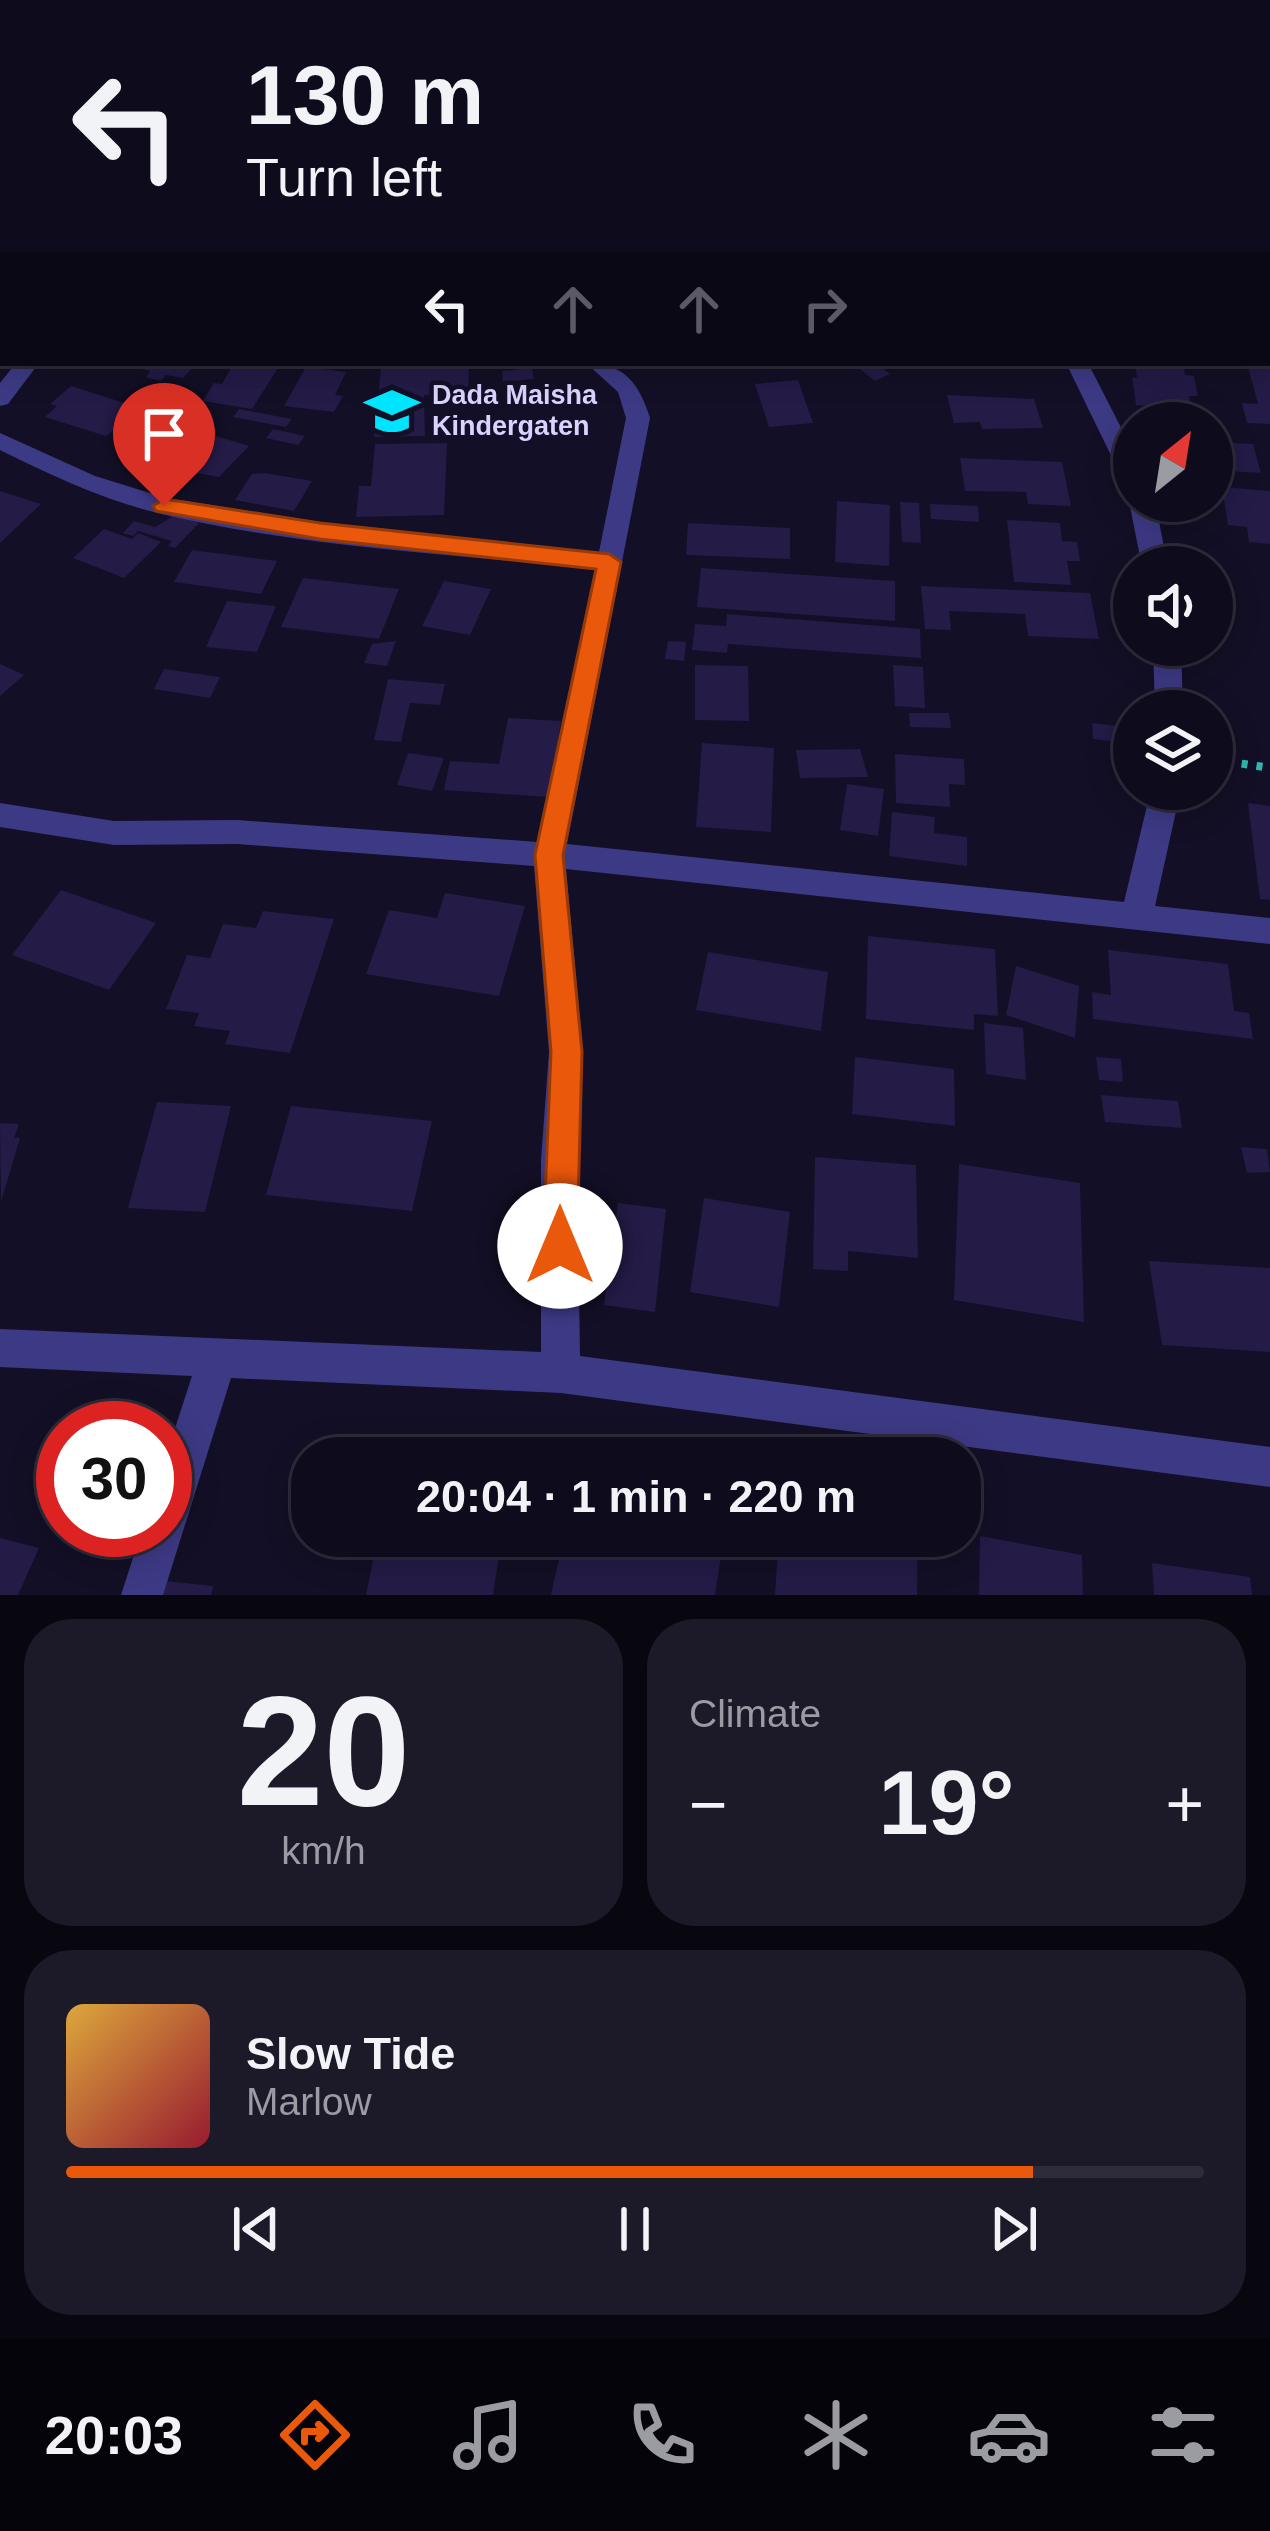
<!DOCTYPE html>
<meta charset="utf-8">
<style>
body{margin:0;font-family:Helvetica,sans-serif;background:#1c1929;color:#f1f3f6;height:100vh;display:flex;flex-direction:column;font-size:45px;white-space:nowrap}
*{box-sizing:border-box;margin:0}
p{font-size:39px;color:#9b9ba3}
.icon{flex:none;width:66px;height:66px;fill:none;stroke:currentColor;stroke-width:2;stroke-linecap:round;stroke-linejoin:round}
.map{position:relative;height:1595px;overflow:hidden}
.drawer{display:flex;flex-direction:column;gap:24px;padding:24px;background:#08060f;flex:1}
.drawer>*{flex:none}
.hud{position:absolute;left:0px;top:0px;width:1272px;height:366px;box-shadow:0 6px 30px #0003,0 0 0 3px #2e2b3b;background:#0e0b1c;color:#f1f3f6;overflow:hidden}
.needle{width:78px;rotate:30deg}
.tools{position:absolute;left:1113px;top:402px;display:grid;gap:24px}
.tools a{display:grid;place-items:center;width:120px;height:120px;border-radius:50%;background:#0e0b1c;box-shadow:0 6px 30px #0003,0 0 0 3px #2e2b3b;font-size:60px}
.speed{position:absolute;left:36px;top:1401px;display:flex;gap:24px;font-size:60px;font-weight:700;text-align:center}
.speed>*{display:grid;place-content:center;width:156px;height:156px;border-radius:50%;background:#0e0b1c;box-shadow:0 6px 30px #0003,0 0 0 3px #2e2b3b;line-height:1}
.speed .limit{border:18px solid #d22;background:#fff;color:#111}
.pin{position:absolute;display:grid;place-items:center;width:102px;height:102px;color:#fff;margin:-123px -51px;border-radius:50% 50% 50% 0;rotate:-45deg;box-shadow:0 0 12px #0007}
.pin .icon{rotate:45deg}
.me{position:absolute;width:132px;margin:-66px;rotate:0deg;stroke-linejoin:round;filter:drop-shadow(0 0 9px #0008)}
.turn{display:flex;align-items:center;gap:42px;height:252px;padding:0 48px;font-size:54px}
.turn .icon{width:156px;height:156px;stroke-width:2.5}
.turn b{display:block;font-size:84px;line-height:102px}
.lanes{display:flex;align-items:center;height:114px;padding:0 48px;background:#0003;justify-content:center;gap:60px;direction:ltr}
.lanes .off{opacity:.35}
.big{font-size:90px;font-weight:700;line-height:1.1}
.drawer .tile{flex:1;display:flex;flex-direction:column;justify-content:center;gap:18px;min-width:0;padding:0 42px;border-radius:48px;background:#1c1929}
.drawer .dial{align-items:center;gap:0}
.dial b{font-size:156px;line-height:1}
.song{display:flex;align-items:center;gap:36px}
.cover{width:144px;height:144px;border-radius:18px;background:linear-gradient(135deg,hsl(40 70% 55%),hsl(350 70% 35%))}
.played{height:12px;border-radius:6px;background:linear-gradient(90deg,#ea580c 85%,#2e2b3b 85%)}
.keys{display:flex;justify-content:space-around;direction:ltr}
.heat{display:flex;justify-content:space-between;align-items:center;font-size:66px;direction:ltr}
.drawer .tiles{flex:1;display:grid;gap:24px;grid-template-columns:1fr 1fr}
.tile:last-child{grid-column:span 2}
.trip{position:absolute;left:291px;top:1437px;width:690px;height:120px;border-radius:48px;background:#0e0b1c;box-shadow:0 6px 30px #0003,0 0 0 3px #2e2b3b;font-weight:700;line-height:120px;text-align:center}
.menu{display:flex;height:192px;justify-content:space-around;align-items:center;background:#06040b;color:#9b9ba3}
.menu .icon{width:84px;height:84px}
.menu .selected{color:#ea580c}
.menu b{font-size:54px;color:#f1f3f6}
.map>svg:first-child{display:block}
.building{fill:#241b47}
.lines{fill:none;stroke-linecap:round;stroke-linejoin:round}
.path{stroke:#2fb8b0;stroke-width:8;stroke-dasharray:6 9;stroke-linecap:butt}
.minor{fill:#3d3a85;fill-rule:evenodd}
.rail-casing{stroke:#00e5ff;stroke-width:9}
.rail{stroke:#130f26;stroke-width:6;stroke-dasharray:16;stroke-linecap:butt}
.route{fill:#ea580c;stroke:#983908;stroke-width:3}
.labels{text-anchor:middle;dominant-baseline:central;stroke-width:9;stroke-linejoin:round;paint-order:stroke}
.far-poi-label{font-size:27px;font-weight:bold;fill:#d9d4ff;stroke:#130f26;text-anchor:start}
</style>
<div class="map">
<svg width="1270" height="1595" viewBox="0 0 1270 1595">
<rect width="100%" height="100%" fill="#130f26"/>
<path class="building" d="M119,363H197L183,378L166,375L161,381L146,377L150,371Z
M234,363L278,368L252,409L203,401L214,383L222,384Z
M852,363H875L890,374L875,381Z
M1135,363H1183L1185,375L1194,376L1198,396H1189L1192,409L1136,405L1132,377L1137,378Z
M1235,363H1270V424L1247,423L1242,403L1258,404L1248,367Z
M469,366L468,394L424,395L425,436L374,437L381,368Z
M306,367L346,372L335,395L343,396L334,412L284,406Z
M532,368L534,379L503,382L502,371Z
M798,380L813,423L769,427L755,384Z
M71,386L137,407L140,410L106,436L45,417L57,406L50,404Z
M947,395L1034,399L1043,428L982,429L980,422L954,423Z
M239,409L292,419L286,427L233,417Z
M192,429L249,446L219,477L174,469L179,464L162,458Z
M273,429L305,436L298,445L266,438Z
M1212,442L1253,444L1261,473L1212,470Z
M447,443L444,515L356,517L359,486H371L375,444Z
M960,458L1062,462L1071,506L1028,504L1026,492L965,491Z
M265,473L312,481L294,511L235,500L252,474Z
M1222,487L1270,491V544L1249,542L1247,527L1228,525Z
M0,491L41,504L0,543Z
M837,501L890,505L889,566L835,562Z
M900,502L919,503L921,543L902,542Z
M930,504L978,506L979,522L931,519Z
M175,515L199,523L175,548L168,546L172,541L138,531L133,536L123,533L134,521L155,527Z
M1007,520L1060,523L1062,541L1077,542L1080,561H1067L1071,585L1014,582Z
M688,523L790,528V559L686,555Z
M104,529L132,539L138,533L161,542L124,578L73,558Z
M192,550L277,561L261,594L174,582Z
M701,568L895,581V621L697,607Z
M303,578L399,589L379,639L281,627Z
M444,581L491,589L470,635L422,626Z
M921,586L1090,593L1099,639L1028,636L1025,614L949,611L951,630L925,629Z
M227,601L276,606L257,652L206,647Z
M727,614L920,629L921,658L728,644L727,653L692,650L695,624L726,626Z
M396,641L387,666L364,663L372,644Z
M668,641L686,642L684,661L665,659Z
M0,664L24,675L0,696Z
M695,665L748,666L749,721L695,720Z
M893,665L923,667L925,708L895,706Z
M164,669L220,677L210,698L154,689Z
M388,679L445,684L440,705L410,703L401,742L374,740Z
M909,713H949L951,728L910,727Z
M508,718L561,721L549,797L444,790L450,761L499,764Z
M1092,723L1117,726L1118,742L1093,739Z
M702,743L774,748L771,832L696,827Z
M860,749L868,777L800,778L796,750Z
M408,753L444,758L432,791L397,785Z
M895,754L964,759L965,785L949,784L950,807L896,803Z
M847,784L884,789L878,836L840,830Z
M1248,803L1270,806V900L1260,899Z
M892,812L935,817L934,833L967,837V866L889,856Z
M61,890L156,923L109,990L12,955Z
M445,893L525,906L499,996L366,974L389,910L437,918Z
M263,911L334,919L290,1053L225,1044L230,1031L194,1026L199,1013L166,1009L187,955L210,958L223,924L256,928Z
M868,936L995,949L998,1016L974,1014V1030L866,1019Z
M1108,950L1228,964L1234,1011L1249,1013L1253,1039L1093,1019L1092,992L1111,995Z
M708,952L828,972L821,1031L696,1010Z
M1016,966L1079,986L1075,1038L1006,1015Z
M984,1023L1023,1028L1026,1080L986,1074Z
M855,1057L954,1069L955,1126L852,1114Z
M1096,1057L1121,1059L1123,1082L1099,1080Z
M1101,1095L1178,1101L1182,1128L1105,1122Z
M157,1102L231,1106L205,1212L128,1208Z
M291,1106L432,1121L412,1211L266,1195Z
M0,1123L19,1124L14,1138H20L1,1202Z
M1241,1147L1267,1149L1270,1172L1247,1173Z
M815,1157L916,1165L918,1258L848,1251V1271L813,1269Z
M959,1164L1080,1183L1084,1322L954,1300Z
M704,1198L790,1212L779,1307L690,1292Z
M618,1203L666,1209L655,1312L604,1305Z
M1149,1261L1270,1268V1352L1162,1345Z
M378,1536H502L493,1595H366Z
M564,1536H724L715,1595H551Z
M779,1536H918L917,1595H775Z
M980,1536L1082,1555L1083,1595H979Z
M0,1538L39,1548L18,1595H0Z
M1152,1563L1250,1577L1252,1595H1154Z
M165,1581L213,1586L211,1595H162Z"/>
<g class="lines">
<path class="path" d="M1212,759L1270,768"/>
<path class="minor" d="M9,0H28L6,3Z
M332,0H365L368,3H335Z
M1201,0H1227L1230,3H1204Z
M1269,27H1270V38H1269Z
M0,68H3V78H0Z
M1269,166H1270V178H1269Z
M0,244H3V256H0Z
M1269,333H1270V347H1269Z
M16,363H39L8,404L0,406V383Z
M586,363C624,363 639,383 650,418L567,844L1124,902L1151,789H1181L1155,906L1270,918V944L566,869L583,1052L577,1160L580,1356L1270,1447V1487L561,1393L231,1378L163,1595H121L142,1530H165V1459L192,1376L0,1367V1329L541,1352V1160L549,1052L534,866L237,844L114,845L0,827V803L114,821L237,820L537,842L596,569C452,554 302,547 161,514C104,500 52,476 0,450V433L95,476L166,498L320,522L599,552L626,418L618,392Z
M1066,363H1088L1134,453V486L1122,478Z
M1134,495V501H1155L1168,567H1142L1129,501Z
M1153,645H1181L1183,711H1155Z"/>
<defs>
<path id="rail" d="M837,0L854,3"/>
</defs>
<use href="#rail" class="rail-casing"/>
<use href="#rail" class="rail"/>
</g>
<path class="route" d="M164,499L320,523L609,554L621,562L563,855L582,1052L577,1246L572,1257L560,1262L548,1257L543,1246L551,1052L535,855L596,569L320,539L156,511L153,506Z"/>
<defs>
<symbol id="school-bare" viewBox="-9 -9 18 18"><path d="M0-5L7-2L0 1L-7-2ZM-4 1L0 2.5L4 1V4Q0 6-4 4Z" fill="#00e5ff" stroke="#130f26" stroke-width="2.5" paint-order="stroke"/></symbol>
</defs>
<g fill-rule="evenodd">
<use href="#school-bare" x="354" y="373" width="76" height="76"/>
</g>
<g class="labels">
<g class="far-poi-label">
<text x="432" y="395">Dada Maisha<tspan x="432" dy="31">Kindergaten</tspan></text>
</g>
</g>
</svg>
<div class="tools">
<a><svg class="needle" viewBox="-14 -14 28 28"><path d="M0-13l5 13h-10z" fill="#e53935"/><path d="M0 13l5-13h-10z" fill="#9b9ba3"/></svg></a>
<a><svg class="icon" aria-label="sound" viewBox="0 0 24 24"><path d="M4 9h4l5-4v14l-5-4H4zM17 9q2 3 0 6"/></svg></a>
<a><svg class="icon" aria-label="layers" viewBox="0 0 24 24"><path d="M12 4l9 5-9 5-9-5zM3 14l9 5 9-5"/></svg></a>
</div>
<div class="speed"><div class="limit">30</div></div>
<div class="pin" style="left:164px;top:506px;background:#d93025"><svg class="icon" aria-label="arrive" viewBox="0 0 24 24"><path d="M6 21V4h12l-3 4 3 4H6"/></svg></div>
<svg class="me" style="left:560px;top:1246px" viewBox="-20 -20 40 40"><circle r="19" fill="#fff"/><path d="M0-13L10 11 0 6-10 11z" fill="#ea580c"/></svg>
<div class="trip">20:04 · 1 min · 220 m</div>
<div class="hud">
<div class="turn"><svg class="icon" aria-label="left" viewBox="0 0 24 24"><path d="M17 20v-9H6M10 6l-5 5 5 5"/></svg><div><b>130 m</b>Turn left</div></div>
<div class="lanes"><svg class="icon" aria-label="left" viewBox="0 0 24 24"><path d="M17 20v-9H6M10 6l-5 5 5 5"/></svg><svg class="icon off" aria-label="ahead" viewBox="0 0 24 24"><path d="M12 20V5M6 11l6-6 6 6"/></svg><svg class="icon off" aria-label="ahead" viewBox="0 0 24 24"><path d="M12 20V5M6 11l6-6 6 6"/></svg><svg class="icon off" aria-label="right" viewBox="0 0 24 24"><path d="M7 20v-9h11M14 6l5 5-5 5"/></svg></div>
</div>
</div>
<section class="drawer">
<div class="tiles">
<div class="tile dial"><b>20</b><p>km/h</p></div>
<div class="tile"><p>Climate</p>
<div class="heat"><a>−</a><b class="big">19°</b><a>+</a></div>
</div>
<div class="tile">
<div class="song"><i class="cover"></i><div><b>Slow Tide</b><p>Marlow</p></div></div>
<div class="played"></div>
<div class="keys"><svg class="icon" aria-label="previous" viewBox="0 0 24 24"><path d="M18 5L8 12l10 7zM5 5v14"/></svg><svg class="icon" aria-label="pause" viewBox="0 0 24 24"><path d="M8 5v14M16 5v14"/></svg><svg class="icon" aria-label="next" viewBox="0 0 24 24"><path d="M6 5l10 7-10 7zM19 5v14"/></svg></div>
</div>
</div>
</section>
<nav class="menu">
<b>20:03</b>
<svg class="icon selected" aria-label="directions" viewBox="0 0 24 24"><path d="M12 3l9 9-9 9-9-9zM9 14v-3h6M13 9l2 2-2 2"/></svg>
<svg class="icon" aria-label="music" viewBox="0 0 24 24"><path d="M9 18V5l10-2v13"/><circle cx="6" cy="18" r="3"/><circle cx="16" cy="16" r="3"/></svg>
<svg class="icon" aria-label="phone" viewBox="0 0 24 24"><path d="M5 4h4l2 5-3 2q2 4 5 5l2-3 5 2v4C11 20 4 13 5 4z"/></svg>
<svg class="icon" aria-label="climate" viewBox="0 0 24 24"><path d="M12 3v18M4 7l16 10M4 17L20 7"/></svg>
<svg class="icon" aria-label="car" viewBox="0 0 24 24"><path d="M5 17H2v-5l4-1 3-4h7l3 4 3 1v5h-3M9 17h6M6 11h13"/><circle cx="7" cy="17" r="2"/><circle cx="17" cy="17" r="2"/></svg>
<svg class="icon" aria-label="filters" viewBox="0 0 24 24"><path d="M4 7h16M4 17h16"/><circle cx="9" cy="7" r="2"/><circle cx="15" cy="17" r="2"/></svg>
</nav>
